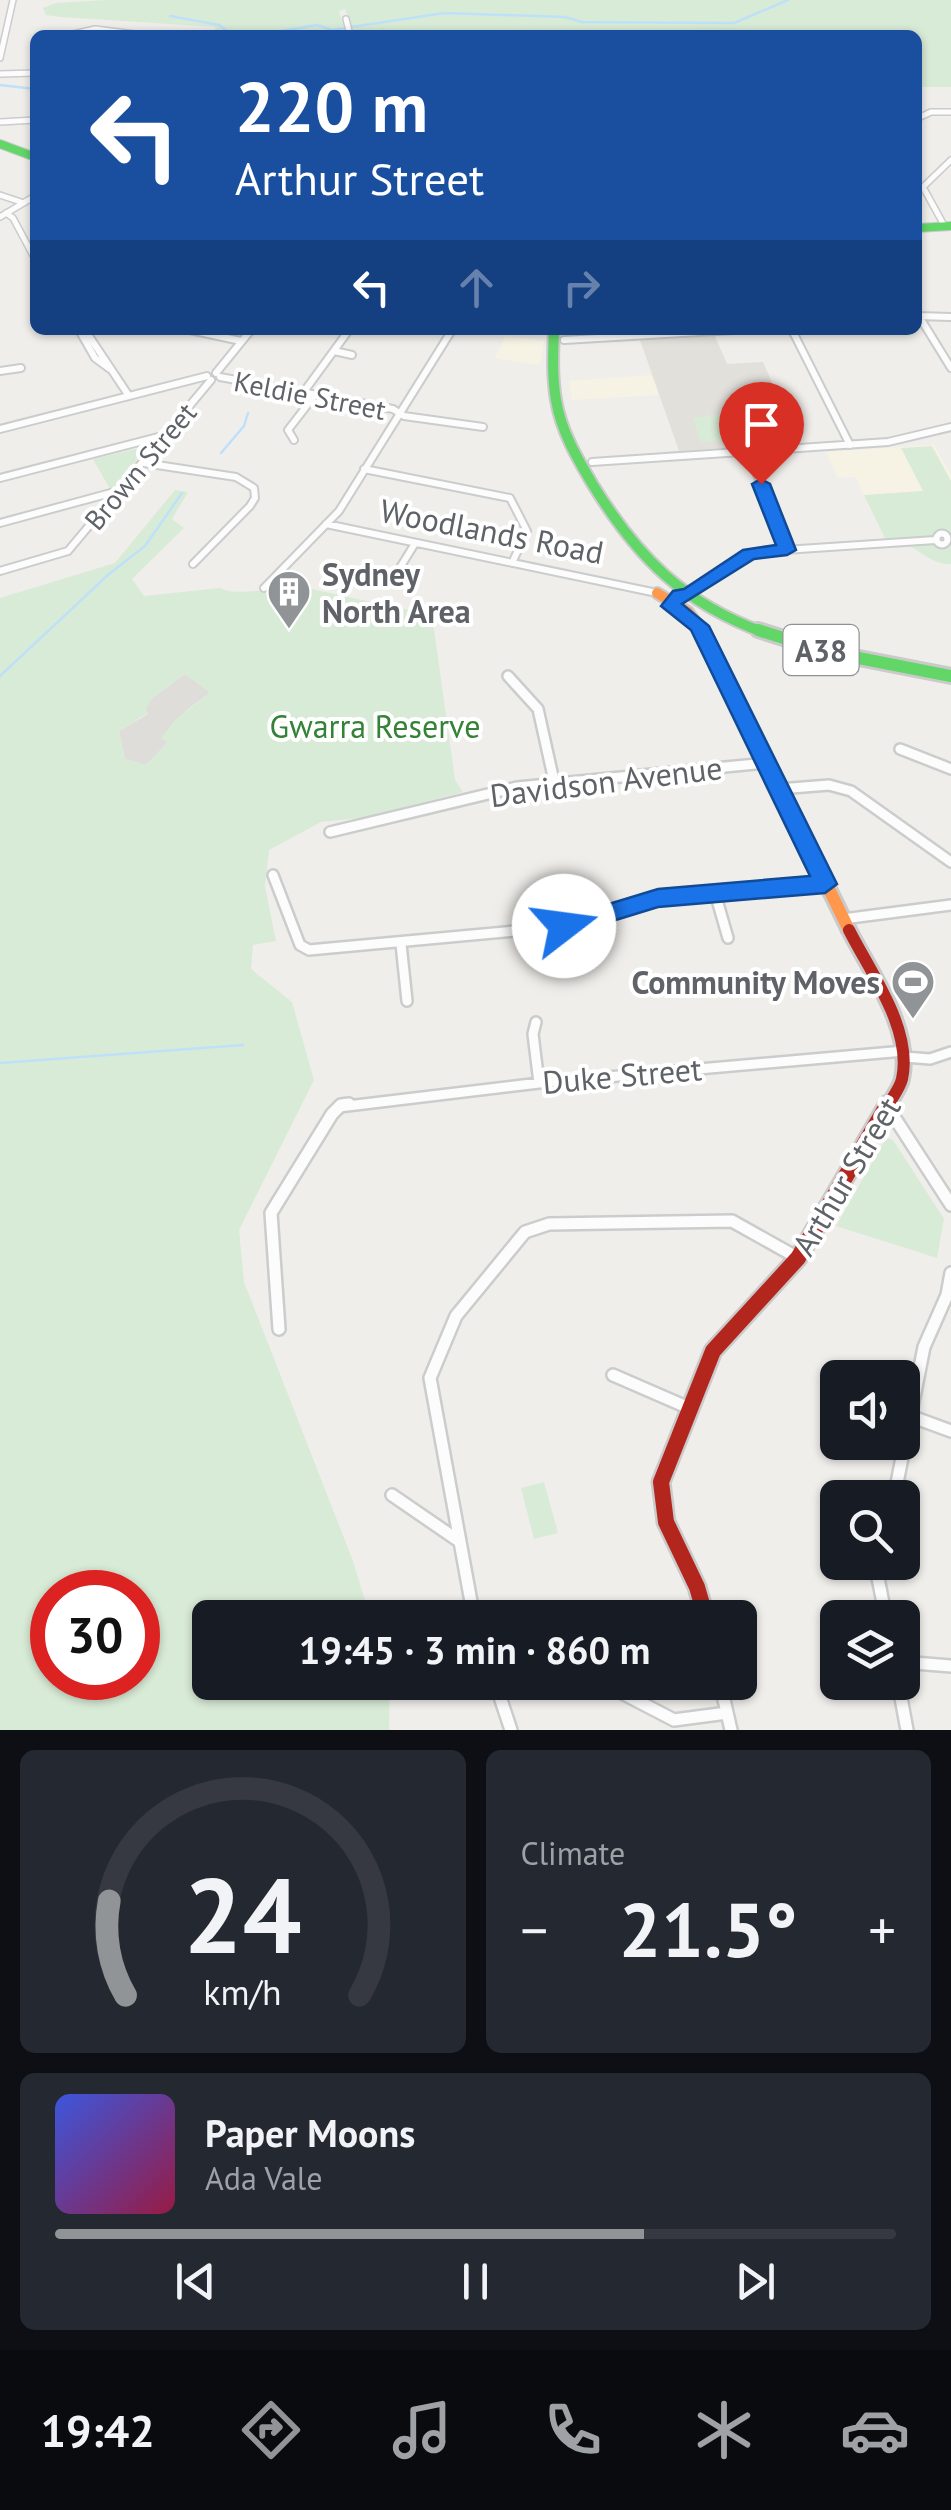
<!DOCTYPE html>
<meta charset="utf-8">
<style>
body{margin:0;font-family:"PT Sans",sans-serif;background:#242831;color:#f1f3f6;height:100vh;display:flex;flex-direction:column;font-size:38px;white-space:nowrap}
*{box-sizing:border-box;margin:0}
p{font-size:32px;color:#9ea1a6}
.icon{flex:none;width:55px;height:55px;fill:none;stroke:currentColor;stroke-width:2;stroke-linecap:round;stroke-linejoin:round}
.map{position:relative;height:1730px;overflow:hidden}
.panel{display:flex;flex-direction:column;gap:20px;padding:20px;background:#0d0f14;flex:1}
.panel>*{flex:none}
.top-card{position:absolute;left:30px;top:30px;width:892px;height:305px;border-radius:15px;box-shadow:0 2px 8px #0004;background:#1a4fa0;color:#fff;overflow:hidden}
.fabs{position:absolute;left:820px;top:1360px;display:grid;gap:20px}
.fabs a{display:grid;place-items:center;width:100px;height:100px;border-radius:15px;background:#171b24;box-shadow:0 2px 8px #0004;font-size:50px}
.speed{position:absolute;left:30px;top:1570px;display:flex;gap:20px;font-size:50px;font-weight:700;text-align:center}
.speed>*{display:grid;place-content:center;width:130px;height:130px;border-radius:50%;background:#171b24;box-shadow:0 2px 8px #0004;line-height:1}
.speed .limit{border:15px solid #d22;background:#fff;color:#111}
.pin{position:absolute;display:grid;place-items:center;width:85px;height:85px;color:#fff;margin:-102px -42px;border-radius:50% 50% 50% 0;rotate:-45deg;box-shadow:0 0 10px #0007}
.pin .icon{rotate:45deg}
.me{position:absolute;width:110px;margin:-55px;rotate:75deg;stroke-linejoin:round;filter:drop-shadow(0 0 8px #0008)}
.turn{display:flex;align-items:center;gap:35px;height:210px;padding:0 40px;font-size:45px}
.turn .icon{width:130px;height:130px;stroke-width:2.5}
.turn b{display:block;font-size:70px;line-height:85px}
.lanes{display:flex;align-items:center;height:95px;padding:0 40px;background:#0003;justify-content:center;gap:50px;direction:ltr}
.lanes .off{opacity:.35}
.big{font-size:75px;font-weight:700;line-height:1.1}
.panel .tile{flex:1;display:flex;flex-direction:column;justify-content:center;gap:15px;min-width:0;padding:0 35px;border-radius:15px;background:#242831}
.panel .dial{align-items:center;gap:0}
.dial svg{height:260px;overflow:visible;fill:none;stroke:#363941;stroke-width:7;stroke-linecap:round;text-anchor:middle}
.dial text{fill:#f1f3f6;stroke:none}
.song{display:flex;align-items:center;gap:30px}
.cover{width:120px;height:120px;border-radius:15px;background:linear-gradient(135deg,hsl(230 70% 55%),hsl(340 70% 35%))}
.played{height:10px;border-radius:5px;background:linear-gradient(90deg,#919496 70%,#363941 70%)}
.keys{display:flex;justify-content:space-around;direction:ltr}
.heat{display:flex;justify-content:space-between;align-items:center;font-size:55px;direction:ltr}
.panel .tiles{flex:1;display:grid;gap:20px;grid-template-columns:1fr 1fr}
.tile:last-child{grid-column:span 2}
.trip{position:absolute;left:192px;top:1600px;width:565px;height:100px;border-radius:15px;background:#171b24;box-shadow:0 2px 8px #0004;font-weight:700;line-height:100px;text-align:center}
.dock{display:flex;height:160px;justify-content:space-around;align-items:center;background:#090b0e;color:#9ea1a6}
.dock .icon{width:70px;height:70px}
.dock .selected{color:#919496}
.dock b{font-size:45px;color:#f1f3f6}
.map>svg:first-child{display:block}
.commercial{fill:#f7f3e4}
.industrial{fill:#dfddda}
.education{fill:#e2e0da}
.green{fill:#d8ebd6;fill-rule:evenodd}
.lines{fill:none;stroke-linecap:round;stroke-linejoin:round}
.stream{stroke:#bfe0f9;stroke-width:2.5}
.street-far3-casing{stroke:#cbcccc;stroke-width:8}
.street-far2-casing{stroke:#cbcccc;stroke-width:10}
.street-far1-casing{stroke:#cbcccc;stroke-width:14}
.street-casing{stroke:#cbcccc;stroke-width:16}
.fast-far2-casing{stroke:#cacacb;stroke-width:10}
.fast-far1-casing{stroke:#cacacb;stroke-width:14}
.fast-casing{stroke:#cacacb;stroke-width:18}
.slow-far1-casing{stroke:#cacacb;stroke-width:14}
.slow-casing{stroke:#cacacb;stroke-width:18}
.jam-far1-casing{stroke:#cacacb;stroke-width:18}
.jam-casing{stroke:#cacacb;stroke-width:21}
.street-far3{stroke:#fdfcfc;stroke-width:5}
.street-far2{stroke:#fdfcfc;stroke-width:6}
.street-far1{stroke:#fdfcfc;stroke-width:9}
.street{stroke:#fdfcfc;stroke-width:11}
.fast-far2{stroke:#63d668;stroke-width:8}
.fast-far1{stroke:#63d668;stroke-width:10}
.fast{stroke:#63d668;stroke-width:12}
.slow-far1{stroke:#ff974d;stroke-width:10}
.slow{stroke:#ff974d;stroke-width:12}
.jam-far1{stroke:#b3261e;stroke-width:12}
.jam{stroke:#b3261e;stroke-width:16}
.route{fill:#1a73e8;stroke:#114b97;stroke-width:2.5}
.labels{text-anchor:middle;dominant-baseline:central;stroke-width:8;stroke-linejoin:round;paint-order:stroke}
.far-street-label{font-size:28px;fill:#5f6368;stroke:#fff}
.shield{fill:#fff;stroke:#8f9295;stroke-width:2.5}
.shield-label{font-size:30px;font-weight:bold;fill:#5f6368}
.street-label{font-size:32px;fill:#5f6368;stroke:#fff}
.poi-label{font-size:32px;font-weight:bold;fill:#5f6368;stroke:#fff;text-anchor:start}
.park-label{font-size:32px;fill:#348238;stroke:#fff}
</style>
<div class="map">
<svg width="951" height="1730" viewBox="0 0 951 1730">
<rect width="100%" height="100%" fill="#efeeea"/>
<path class="commercial" d="M505,336L544,341L540,365L495,358Z
M652,375L659,395L572,400L569,381Z
M934,445L951,475V489L864,495L856,477L838,478L826,452Z"/>
<path class="industrial" d="M185,674L211,692L187,710L162,738L168,742L146,765L125,759L119,731L148,714L145,709L151,699Z"/>
<path class="education" d="M715,336L727,364L763,362L799,443L679,451L640,340Z"/>
<path class="green" d="M106,0H951V87H918V35H354L345,9L339,11L346,35H216L215,27L61,17L46,15L43,8L56,3Z
M731,413L773,414L783,437L701,442L693,418Z
M148,446L115,486L110,489L93,459Z
M932,446L951,481V564C925,565 910,536 885,538L864,495L923,491L901,448Z
M175,490L188,492L172,519L184,528L132,579L144,596L220,588C234,596 257,588 273,592L283,583L432,615L455,780L463,792L361,818L321,822L269,850L265,886L276,941L253,945L251,969L292,1002L314,1080L239,1230L244,1282L353,1561L370,1617L210,1618V1682L390,1683L389,1730H0V598L115,563ZM185,674L210,693L175,720L161,738L167,743L146,765L125,759L119,731L148,713L146,709L151,699ZM52,1592H138V1678H52Z
M886,1138L893,1140L944,1219L937,1258L836,1226Z
M544,1482L558,1533L534,1539L521,1488Z"/>
<g class="lines">
<path class="stream" d="M170,16L219,25L233,35
M258,35L317,25L332,30L444,13L565,17L582,22L734,23L788,0
M0,85L35,89
M221,453L244,426L248,413
M0,676L109,574L145,546L182,493
M0,1063L243,1045"/>
<defs>
<path id="street-far3" d="M346,19L350,35
M69,35L95,29L143,35
M0,58L13,0
M0,74L35,73
M918,118L931,112H951
M0,122L35,120
M0,195L24,203
M6,213L13,218L35,259
M0,217L35,196
M945,227L923,187L951,160"/>
<path id="street-far2" d="M918,316L951,317
M922,321L951,368
M79,330L95,358L110,369
M85,330L129,396
M190,330L241,341
M792,330L850,445
M564,340L733,330
M334,351L352,355
M0,371L21,368
M216,373L251,330
M220,377L393,409L404,416L483,427
M303,393L349,330
M0,429L207,376
M294,440L288,430L315,395
M748,452L787,550
M592,462L888,442L951,427
M144,463L236,477L254,488L255,498L250,506L193,564
M364,469L510,498L527,531L512,563
M0,478L166,435
M0,523L118,491
M326,524L657,593
M936.5 539a5.5 5.5 0 1 1 11 0a5.5 5.5 0 1 1-11 0Z
M0,571L68,551L211,380
M393,579L414,545
M264,588L339,511L452,330
M697,589L755,552L935,540"/>
<path id="street-far1" d="M508,676L538,709L554,781
M900,749L951,769
M779,789L829,785L851,791L951,862
M330,832L517,787L766,763
M273,875L300,945L309,950L580,925L658,898L825,884
M557,893L564,927
M715,893L728,938
M843,919L951,905
M401,944L407,1001
M536,1022L533,1034L539,1083
M905,1057L930,1059L951,1052
M339,1107L539,1083L904,1051"/>
<path id="street" d="M887,1106L951,1205
M279,1329L271,1213L332,1114L341,1105L349,1104
M613,1375L689,1408
M910,1416L951,1431
M392,1495L459,1541
M894,1498L924,1347L947,1295L951,1273
M881,1562L878,1578L886,1618
M474,1618L430,1378L456,1316L525,1232L549,1224L732,1221L798,1258
M902,1662L951,1666
M495,1682L511,1730
M601,1682L674,1720L727,1713
M720,1682L731,1730
M898,1682L907,1730"/>
<path id="fast-far2" d="M0,144L35,157
M918,228L951,226"/>
<path id="fast-far1" d="M554,330C553,353 552,377 556,400C561,431 577,458 593,485C638,558 683,603 765,633"/>
<path id="fast" d="M758,630L828,652L951,676"/>
<path id="slow-far1" d="M657,593L688,612L703,633"/>
<path id="slow" d="M702,630L849,930"/>
<path id="jam-far1" d="M849,930C870,972 913,1029 902,1079C900,1088 892,1098 887,1107"/>
<path id="jam" d="M706,1618L697,1587L666,1522L661,1482L713,1351L798,1258L888,1104"/>
</defs>
<use href="#street-far3" class="street-far3-casing"/>
<use href="#street-far2" class="street-far2-casing"/>
<use href="#street-far1" class="street-far1-casing"/>
<use href="#street" class="street-casing"/>
<use href="#fast-far2" class="fast-far2-casing"/>
<use href="#fast-far1" class="fast-far1-casing"/>
<use href="#fast" class="fast-casing"/>
<use href="#slow-far1" class="slow-far1-casing"/>
<use href="#slow" class="slow-casing"/>
<use href="#jam-far1" class="jam-far1-casing"/>
<use href="#jam" class="jam-casing"/>
<use href="#street-far3" class="street-far3"/>
<use href="#street-far2" class="street-far2"/>
<use href="#street-far1" class="street-far1"/>
<use href="#street" class="street"/>
<use href="#fast-far2" class="fast-far2"/>
<use href="#fast-far1" class="fast-far1"/>
<use href="#fast" class="fast"/>
<use href="#slow-far1" class="slow-far1"/>
<use href="#slow" class="slow"/>
<use href="#jam-far1" class="jam-far1"/>
<use href="#jam" class="jam"/>
</g>
<path class="route" d="M761,479L770,484L796,550L787,555L754,559L682,604L709,626L837,884L825,893L658,907L564,936L556,933L553,926L556,920L658,889L810,876L691,630L661,606L673,591L684,589L743,550L776,545L752,484Z"/>
<defs>
<symbol id="building-pin" viewBox="-11 -11 22 30"><path d="M0 17L-7.5 6A9.5 9.5 0 1 1 7.5 6Z" fill="#919496" stroke="#fff"/><path d="M-4-6H4V6H1V3H-1V6H-4ZM-2.5-4.3h1.7v1.8h-1.7ZM.8-4.3h1.7v1.8H.8ZM-2.5-1h1.7V.8h-1.7ZM.8-1h1.7V.8H.8Z" fill="#fff"/></symbol>
<symbol id="stadium-pin" viewBox="-11 -11 22 30"><path d="M0 17L-7.5 6A9.5 9.5 0 1 1 7.5 6Z" fill="#919496" stroke="#fff"/><path d="M0-5a6.5 5 0 1 0 0 10a6.5 5 0 1 0 0-10ZM-3.5-1.8h7v3.6h-7Z" fill="#fff"/></symbol>
</defs>
<g fill-rule="evenodd">
<use href="#building-pin" x="264" y="567" width="50" height="68"/>
<use href="#stadium-pin" x="888" y="957" width="50" height="68"/>
</g>
<g class="labels">
<g class="far-street-label">
<text transform="translate(310 395) rotate(11)">Keldie Street</text>
<text transform="translate(140 466) rotate(-50)">Brown Street</text>
</g>
<rect class="shield" x="783.5" y="625" width="75" height="50" rx="8"/>
<g class="shield-label">
<text x="821" y="650">A38</text>
</g>
<g class="street-label">
<text transform="translate(492 531) rotate(11)">Woodlands Road</text>
<text transform="translate(606 781) rotate(-7)">Davidson Avenue</text>
<text transform="translate(622 1075) rotate(-5)">Duke Street</text>
<text transform="translate(846 1176) rotate(-59)">Arthur Street</text>
</g>
<g class="poi-label">
<text x="322" y="574">Sydney<tspan x="322" dy="37">North Area</tspan></text>
<text x="880" y="982" text-anchor="end">Community Moves</text>
</g>
<g class="park-label">
<text x="375" y="726">Gwarra Reserve</text>
</g>
</g>
</svg>
<div class="fabs">
<a><svg class="icon" aria-label="sound" viewBox="0 0 24 24"><path d="M4 9h4l5-4v14l-5-4H4zM17 9q2 3 0 6"/></svg></a>
<a><svg class="icon" aria-label="search" viewBox="0 0 24 24"><circle cx="10" cy="10" r="6"/><path d="M15 15l6 6"/></svg></a>
<a><svg class="icon" aria-label="layers" viewBox="0 0 24 24"><path d="M12 4l9 5-9 5-9-5zM3 14l9 5 9-5"/></svg></a>
</div>
<div class="speed"><div class="limit">30</div></div>
<div class="pin" style="left:761px;top:484px;background:#d93025"><svg class="icon" aria-label="arrive" viewBox="0 0 24 24"><path d="M6 21V4h12l-3 4 3 4H6"/></svg></div>
<svg class="me" style="left:564px;top:926px" viewBox="-20 -20 40 40"><circle r="19" fill="#fff"/><path d="M0-13L10 11 0 6-10 11z" fill="#1a73e8"/></svg>
<div class="trip">19:45 · 3 min · 860 m</div>
<div class="top-card">
<div class="turn"><svg class="icon" aria-label="left" viewBox="0 0 24 24"><path d="M17 20v-9H6M10 6l-5 5 5 5"/></svg><div><b>220 m</b>Arthur Street</div></div>
<div class="lanes"><svg class="icon" aria-label="left" viewBox="0 0 24 24"><path d="M17 20v-9H6M10 6l-5 5 5 5"/></svg><svg class="icon off" aria-label="ahead" viewBox="0 0 24 24"><path d="M12 20V5M6 11l6-6 6 6"/></svg><svg class="icon off" aria-label="right" viewBox="0 0 24 24"><path d="M7 20v-9h11M14 6l5 5-5 5"/></svg></div>
</div>
</div>
<section class="panel">
<div class="tiles">
<div class="tile dial"><svg viewBox="0 0 100 80">
<path d="M14 69A42 42 0 1 1 86 69"/>
<path d="M14 69A42 42 0 0 1 9 40" stroke="#919496"/>
<text x="50" y="56" font-size="32" font-weight="700">24</text>
<text x="50" y="72" font-size="11">km/h</text>
</svg></div>
<div class="tile"><p>Climate</p>
<div class="heat"><a>−</a><b class="big">21.5°</b><a>+</a></div>
</div>
<div class="tile">
<div class="song"><i class="cover"></i><div><b>Paper Moons</b><p>Ada Vale</p></div></div>
<div class="played"></div>
<div class="keys"><svg class="icon" aria-label="previous" viewBox="0 0 24 24"><path d="M18 5L8 12l10 7zM5 5v14"/></svg><svg class="icon" aria-label="pause" viewBox="0 0 24 24"><path d="M8 5v14M16 5v14"/></svg><svg class="icon" aria-label="next" viewBox="0 0 24 24"><path d="M6 5l10 7-10 7zM19 5v14"/></svg></div>
</div>
</div>
</section>
<nav class="dock">
<b>19:42</b>
<svg class="icon selected" aria-label="directions" viewBox="0 0 24 24"><path d="M12 3l9 9-9 9-9-9zM9 14v-3h6M13 9l2 2-2 2"/></svg>
<svg class="icon" aria-label="music" viewBox="0 0 24 24"><path d="M9 18V5l10-2v13"/><circle cx="6" cy="18" r="3"/><circle cx="16" cy="16" r="3"/></svg>
<svg class="icon" aria-label="phone" viewBox="0 0 24 24"><path d="M5 4h4l2 5-3 2q2 4 5 5l2-3 5 2v4C11 20 4 13 5 4z"/></svg>
<svg class="icon" aria-label="climate" viewBox="0 0 24 24"><path d="M12 3v18M4 7l16 10M4 17L20 7"/></svg>
<svg class="icon" aria-label="car" viewBox="0 0 24 24"><path d="M5 17H2v-5l4-1 3-4h7l3 4 3 1v5h-3M9 17h6M6 11h13"/><circle cx="7" cy="17" r="2"/><circle cx="17" cy="17" r="2"/></svg>
</nav>
